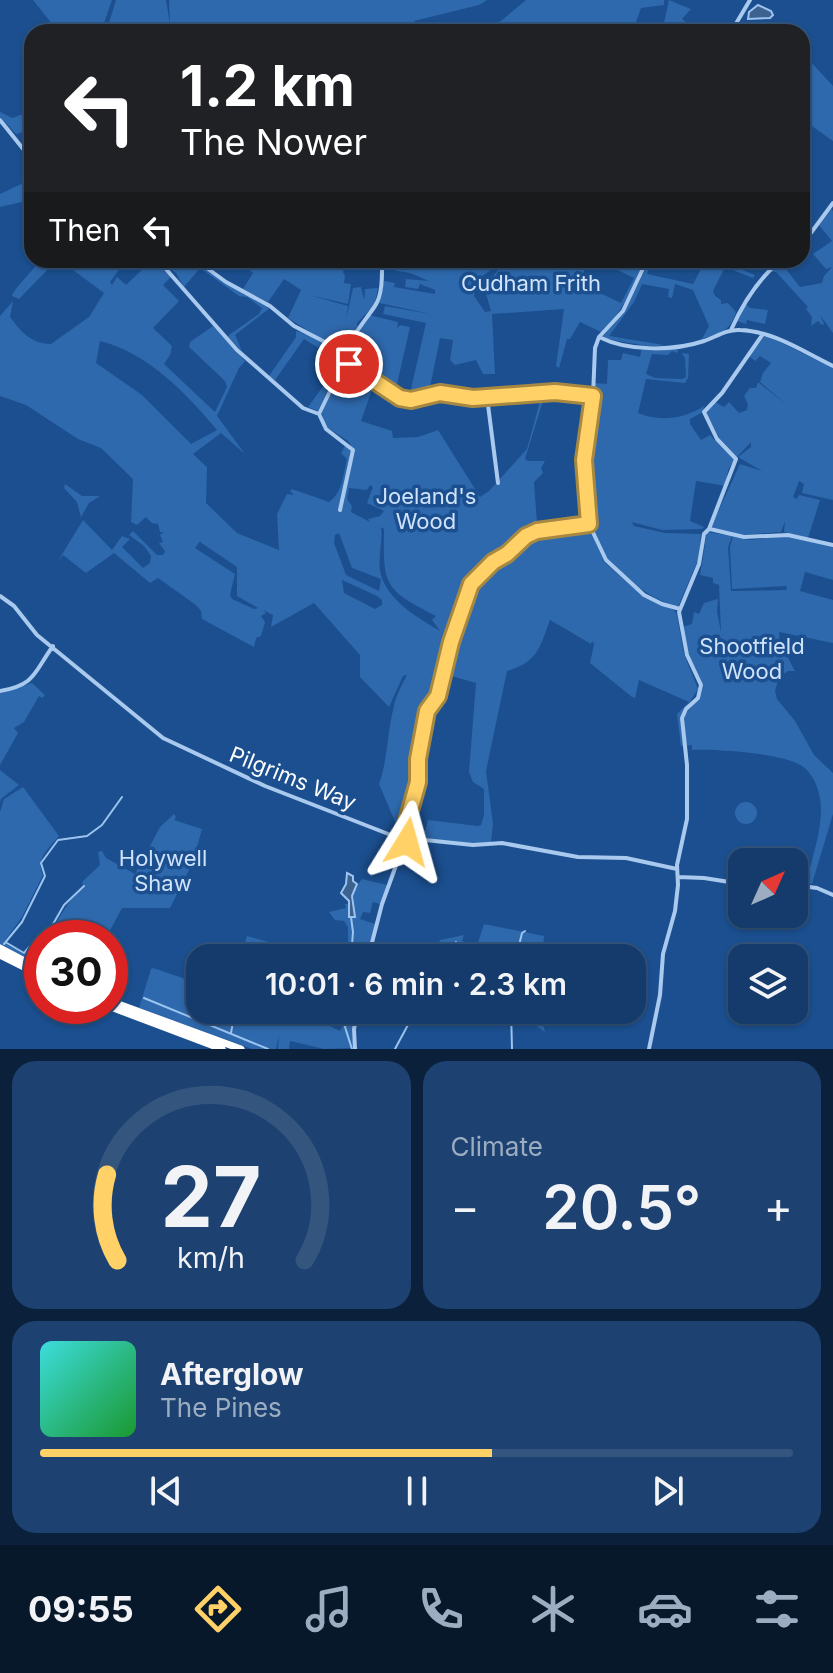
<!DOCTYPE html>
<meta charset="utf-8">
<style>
body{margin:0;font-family:Inter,sans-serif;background:#1d4271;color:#f1f3f6;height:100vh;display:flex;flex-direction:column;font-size:30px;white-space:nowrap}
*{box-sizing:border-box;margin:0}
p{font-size:26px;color:#9dadc1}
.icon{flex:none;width:44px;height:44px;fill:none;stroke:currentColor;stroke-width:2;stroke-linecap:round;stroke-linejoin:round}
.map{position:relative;height:1049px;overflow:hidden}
.panel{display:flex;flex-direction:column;gap:12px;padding:12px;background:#0b203b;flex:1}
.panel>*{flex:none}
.banner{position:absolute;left:24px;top:24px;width:786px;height:244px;border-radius:24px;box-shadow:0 2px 6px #0004,0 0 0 2px #33557e;background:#202124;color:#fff;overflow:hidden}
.needle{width:52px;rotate:45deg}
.tools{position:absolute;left:728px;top:848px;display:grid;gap:16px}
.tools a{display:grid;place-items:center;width:80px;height:80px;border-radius:16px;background:#143b6b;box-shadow:0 2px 6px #0004,0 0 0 2px #33557e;font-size:40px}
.speed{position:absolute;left:24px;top:920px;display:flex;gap:16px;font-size:40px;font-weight:700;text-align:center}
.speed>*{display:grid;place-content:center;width:104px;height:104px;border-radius:50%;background:#143b6b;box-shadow:0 2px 6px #0004,0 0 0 2px #33557e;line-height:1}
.speed .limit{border:12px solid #d22;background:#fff;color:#111}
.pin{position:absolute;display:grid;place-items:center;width:68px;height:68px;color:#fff;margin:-34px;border:4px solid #fff;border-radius:50%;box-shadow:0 2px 8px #0007}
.me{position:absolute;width:88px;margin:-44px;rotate:8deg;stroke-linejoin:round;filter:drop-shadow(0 0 6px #0008)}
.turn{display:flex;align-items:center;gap:28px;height:168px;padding:0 24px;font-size:36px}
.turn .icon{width:104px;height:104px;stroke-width:2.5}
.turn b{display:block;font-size:56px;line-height:68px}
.then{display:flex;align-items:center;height:76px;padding:0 24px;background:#0003;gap:16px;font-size:30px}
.big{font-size:60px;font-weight:600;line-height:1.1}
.panel .card{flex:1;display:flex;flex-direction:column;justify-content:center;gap:12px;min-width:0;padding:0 28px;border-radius:24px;background:#1d4271}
.panel .dial{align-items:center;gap:0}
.dial svg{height:208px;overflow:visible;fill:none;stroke:#33557e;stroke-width:7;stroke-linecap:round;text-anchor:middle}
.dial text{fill:#f1f3f6;stroke:none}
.song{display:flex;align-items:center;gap:24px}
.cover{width:96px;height:96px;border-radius:12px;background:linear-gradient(135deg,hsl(180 70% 55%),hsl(130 70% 35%))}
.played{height:8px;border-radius:4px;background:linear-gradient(90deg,#ffd166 60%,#33557e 60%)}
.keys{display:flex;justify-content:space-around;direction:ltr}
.heat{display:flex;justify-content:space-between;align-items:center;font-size:44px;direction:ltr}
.panel .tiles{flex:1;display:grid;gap:12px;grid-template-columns:1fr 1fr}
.card:last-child{grid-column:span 2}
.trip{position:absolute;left:186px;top:944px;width:460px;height:80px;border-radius:24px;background:#143b6b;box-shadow:0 2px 6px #0004,0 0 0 2px #33557e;font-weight:600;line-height:80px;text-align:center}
.dock{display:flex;height:128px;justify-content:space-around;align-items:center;background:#08182b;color:#9dadc1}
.dock .icon{width:56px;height:56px}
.dock .selected{color:#ffd166}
.dock b{font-size:36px;color:#f1f3f6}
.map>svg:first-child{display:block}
.green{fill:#2e69ad;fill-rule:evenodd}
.water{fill:#3c6290;stroke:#9cc4f0;stroke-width:2}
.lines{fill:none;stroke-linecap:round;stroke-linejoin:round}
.stream{stroke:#9cc4f0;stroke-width:2}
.minor{stroke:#a9c9ee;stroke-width:4}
.highway{stroke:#fff;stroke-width:7}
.route-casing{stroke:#a68842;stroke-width:20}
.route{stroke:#ffd166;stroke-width:14}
.labels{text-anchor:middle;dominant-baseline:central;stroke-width:7;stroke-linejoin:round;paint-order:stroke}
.park-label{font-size:22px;fill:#cfe3fa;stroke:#1b4f8f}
.street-label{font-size:22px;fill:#fff;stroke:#1b4f8f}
</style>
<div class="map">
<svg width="833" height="1049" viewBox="0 0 833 1049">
<rect width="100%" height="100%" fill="#1b4f8f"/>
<path class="green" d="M33,0H112L104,23L111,32H55L57,30Z
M116,0H166L170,24L169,0H487L479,5L414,21L418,32H116L108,26Z
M526,0H664V5L641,8L636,22L641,24V32H464L501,21Z
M669,0L691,9L682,19L686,22L682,32H662Z
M810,61L833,86V141L802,119V72Z
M32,111V130L16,134L0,117V112L12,118Z
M32,179V192L26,201L0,207V194Z
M830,208L833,211V333L820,315L824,324L822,325L818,321L811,326L812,317L806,309L808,307L776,272H770L785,260L782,264L800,287L822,283L824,276L832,267L826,269L813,254L832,241L819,225Z
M41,260H111L120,268L110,282L112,285L117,277L126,285L145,267L138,260H152L171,277L163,285L179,301L153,328L172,346L170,355L164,364L215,412L227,387L225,381L189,347L190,342L213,326L245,361L239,368L217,416L245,454L221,433L193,454L207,467L206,503L237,533L279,550L277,514L287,494L294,495L290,491L292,489L329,502C343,492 343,475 347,459L341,453L346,444L354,450L348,441L325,426L322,413L344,364L374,384L361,421L392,431L393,438L418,437L438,430L480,497L489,491L527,449L542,394H545L525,459L528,461H545L541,468L543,473L534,482L537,523L538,527L551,528L538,529L470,583L448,640L443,675L435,678L425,707L415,762L414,788L402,829L396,824L379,784C388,759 387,732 394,706C396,695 402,685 407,675L403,676L389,707L360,677V655L314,603L271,627L273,615L263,610L266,613L261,616L265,622L261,636L256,638L254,647L202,619L201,611L196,605L158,578L150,583L114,553L86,573L63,555L58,561L83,520L112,550L122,536L130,539L122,547L143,568L150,563L151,556L144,546L129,535L133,531L157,555H163L165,551L159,543L163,542L160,535L164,532H160L158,524L152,523L146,517L137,525L131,522L133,479L101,448L78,439L26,405L0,396V316L13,301L10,317C21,332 32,344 51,344L89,317L104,293L73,270L55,262L19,299L12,296C13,290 33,270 41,260ZM100,341C148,353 186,393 217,430L191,444L142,395L96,363ZM370,485L373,487L367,503L384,511L380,516L368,519L370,522L351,512L352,506L347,499L349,488L367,490ZM381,527L384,529C383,586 384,589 436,616L432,620L440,631C417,617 386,600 380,571C378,557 383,540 381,527ZM339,533L352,568L381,579L379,591L346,575L334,543L335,535ZM201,540L200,542L237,567V596L258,608L254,609L232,599L230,595L235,574L195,548ZM342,580L377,596L382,600V605L375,609L344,593Z
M160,260H192L270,308L235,335L242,351L228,337L229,335L259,314L262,308L247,297L239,296L200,268L184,287L176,273Z
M238,260H261L257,268L263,260H273L278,265L280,263L276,260H348L343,272L345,276L344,283L351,284L348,304L309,295L348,306L346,320L353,288L361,287L364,300L365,289L378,288L375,304L357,323V327L342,352L288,318L301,290L284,279L268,302L243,289L253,273Z
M385,260H421L433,265L425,260H589L579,283L621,303L634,278L597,260H646C633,286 623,313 601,332L580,322L570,339H567L559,368L556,366L564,309L492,314L495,374H483L476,360L455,365L450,360L453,340L440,338L429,392L412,398H409L426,323L383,314L385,306L435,315L379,303L384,281L395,283L394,287L435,294V290L420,284L418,289L405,287L406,279L429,281L410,273L387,269ZM495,267L498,270L484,287L491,311L485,312L474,296L477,280Z
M650,260H652L647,274L693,284L706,260H717L755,275L753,278L725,267L713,291L715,296L721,300V304L728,303L736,312C731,330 719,335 702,339L709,326L693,290L675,284L672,298L668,297L669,289L642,284L634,302L609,336L664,345L653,347L606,339L603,336L626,309Z
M745,303L750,308L768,310L765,324L747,320L746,324L737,321Z
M369,315L398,322L397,328L400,325L410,327L395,393L346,360L356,334Z
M296,331C312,335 333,347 342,361L318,411L308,407L324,385L330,369L337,359L304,339L275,380L269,376L296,337Z
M764,337H770L833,368V500L802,493L804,484L799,481L793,497L797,499L799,495L820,500L808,538L784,532L785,521L781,532L742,535L711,527L740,464L762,471L738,457L751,447V442L737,457L720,439L706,413L715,402L724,407L729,402L739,413L747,410L748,404L744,396L750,388H756L758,382L788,406L760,382L763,373L771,363L760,356L755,361L749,356Z
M642,348L653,351L677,348L678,353L672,351L668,355L652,354L646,374L655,378L682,379L686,377L685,358L682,353L689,354L688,378L685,383L646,379L638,413C659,422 685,419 704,406L703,412L690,419V424L701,440L710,435L734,460L728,470L726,486L696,481L690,521L704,527L702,529L662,530L632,522L634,526L665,533L701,534L698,560L678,607C656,600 642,591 625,576C619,570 611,565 607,559C569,508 594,440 595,383L607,384L608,360H621L623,353L640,357Z
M65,484L82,496H100L89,503L81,517L77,502L64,488Z
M588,525L604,562L644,597L674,610L677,615L684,654L698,689L681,715L684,746H681L677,714L689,702L639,680L635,698L632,697L590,663L594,644L592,641L591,644L550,620C540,647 538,662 507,671L486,771L493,824L491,842L478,844L423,838L428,820L478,826L481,825L484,815V789L473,782L469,772L476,683L445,674L452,642L472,585L493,564L527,538L538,532Z
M707,532L732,536L728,547L731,591L786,590L787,586L732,589L730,547L733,536C749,543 761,538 777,537C795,535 816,543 833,547V580L805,572L800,591L833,600V643L779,632L780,643L795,671H788L779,677L775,691L777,699L795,721L814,755L833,773V814L812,884L806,882C812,859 821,833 821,809C821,794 815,775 802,766C783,753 715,749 692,750V745L686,746L684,715L699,699L703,686L690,659L682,627L692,624L694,612L699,614L704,603L718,599L717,612L721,632L719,585L713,583V578L700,575Z
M32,683L45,695L42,698L39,696L24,722L14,728L18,733L0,765V693Z
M0,770L19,785L1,799L0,803Z
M23,787L59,836C49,848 35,859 43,875L22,917L4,942L24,954L42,943V966L0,945V812L4,799Z
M735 813a11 11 0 1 1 22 0a11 11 0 1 1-22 0Z
M174,814L176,817L174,820L202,829L193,862L170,908H122L106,938H47C59,920 66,901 84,888L82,882L100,865L98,852L102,851L106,858L135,874L160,827Z
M362,879L387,885L380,904L373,902L370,913L363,912L360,919L375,924L367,958H348V927L344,921L335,920L329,912L346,908L345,904H349V916L355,914L353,892Z
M484,924L544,936L542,958H431L440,940L464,935L462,941L477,946Z
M247,936L291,948V958H240Z
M153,968L200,984V1010H297L340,1031L350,1010H357L352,1033L354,1048L324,1049L290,1041L289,1049H278L279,1035L276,1049H252L110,997L139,1008L151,969Z
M485,1010H539L545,1032L518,1013Z"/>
<path class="water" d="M758,5L771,11L773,15L770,18L748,19L749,12Z
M347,873L353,876V881L357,884L352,896L355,917H349V901L341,893L346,884Z"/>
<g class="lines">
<path class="stream" d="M45,938L64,905L84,886
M456,942L460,958
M7,943L24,953L30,946L42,941
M4,944L22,922L45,876L41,863L58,840L87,836L102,825L122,797
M351,958L353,932L351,917
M430,958L432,955
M516,958L522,933L525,931
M144,998L268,1049
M511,1010L512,1049
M231,1033L235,1010
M352,1049L345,1027L353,1010
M395,1049L416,1010"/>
<path class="minor" d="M731,32L750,0
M0,120L32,160
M802,245L833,203
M158,260L237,350L303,408L319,414
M196,260L226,282L270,306L294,326L323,341L349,364L400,398L411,400L440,393L473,398L555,392L593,396
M647,260L623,311L599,337L595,348L593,396L584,460L589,524L606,560L644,595L662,604L680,609
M731,330C743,303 758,279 781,260
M599,337C629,352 674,351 704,341C716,337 727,329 740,330C773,331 804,352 833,366
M343,356C351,337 364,322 375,306C383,294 382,274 382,260
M487,397L498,483
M319,414L326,429L353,450L340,510
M319,414L345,360
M710,529L744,537L788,535L833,545
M0,596L14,606L37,635L163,738L265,786L396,837L473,845L502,843L578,857L626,858L677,869
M0,691C36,685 34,672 53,646
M406,837V825L418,782L417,765L427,711L438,696L451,642L471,584L493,562L507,554L526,536L537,531L589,524
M678,877L704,878L742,884
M794,885L817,888L833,895
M368,958L382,904L406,838
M355,1049L354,1029L358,1010
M649,1049L660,995L663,954L675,911L678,885L677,865L687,819V765L682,718L686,709L698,698L701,685L687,655L679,612L699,564L704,534L709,529L736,459L717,439L704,412L722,393L763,334"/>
<path class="highway" d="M0,948L42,970
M0,955L42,976
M110,1001L241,1049
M108,1006L222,1049"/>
</g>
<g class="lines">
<defs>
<path id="route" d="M349,364L400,398L411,400L440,393L473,398L555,392L593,396L584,460L589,524L537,531L526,536L507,554L493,562L471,584L451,642L438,696L427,711L418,759V782L406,825L407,842"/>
</defs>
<use href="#route" class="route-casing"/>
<use href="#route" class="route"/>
</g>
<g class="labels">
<g class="park-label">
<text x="531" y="283">Cudham Frith</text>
<text x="426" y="496">Joeland's<tspan x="426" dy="25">Wood</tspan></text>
<text x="752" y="646">Shootfield<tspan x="752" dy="25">Wood</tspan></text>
<text x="163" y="858">Holywell<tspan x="163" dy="25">Shaw</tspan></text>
</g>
<g class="street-label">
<text transform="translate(293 778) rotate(22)">Pilgrims Way</text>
</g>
</g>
</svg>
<div class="tools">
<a><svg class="needle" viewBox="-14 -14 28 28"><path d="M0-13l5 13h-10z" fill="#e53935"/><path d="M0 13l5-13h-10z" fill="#9dadc1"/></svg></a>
<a><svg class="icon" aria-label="layers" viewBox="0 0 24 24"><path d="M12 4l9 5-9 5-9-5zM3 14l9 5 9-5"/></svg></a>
</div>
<div class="speed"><div class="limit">30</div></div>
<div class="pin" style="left:349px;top:364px;background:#d93025"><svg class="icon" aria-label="arrive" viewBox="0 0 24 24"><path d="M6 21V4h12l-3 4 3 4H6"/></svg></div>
<svg class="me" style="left:407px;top:842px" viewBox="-20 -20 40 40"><path d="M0-17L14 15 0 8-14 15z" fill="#ffd166" stroke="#fff" stroke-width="4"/></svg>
<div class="trip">10:01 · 6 min · 2.3 km</div>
<div class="banner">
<div class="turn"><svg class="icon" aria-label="left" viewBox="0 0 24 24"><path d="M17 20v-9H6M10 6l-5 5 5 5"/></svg><div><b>1.2 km</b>The Nower</div></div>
<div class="then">Then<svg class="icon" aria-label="left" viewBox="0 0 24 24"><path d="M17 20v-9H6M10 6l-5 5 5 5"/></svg></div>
</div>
</div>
<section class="panel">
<div class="tiles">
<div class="card dial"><svg viewBox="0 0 100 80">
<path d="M14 69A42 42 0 1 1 86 69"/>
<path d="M14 69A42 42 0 0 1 10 36" stroke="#ffd166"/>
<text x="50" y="56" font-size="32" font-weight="700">27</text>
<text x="50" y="72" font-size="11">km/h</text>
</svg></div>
<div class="card"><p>Climate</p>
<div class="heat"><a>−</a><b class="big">20.5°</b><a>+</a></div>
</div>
<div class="card">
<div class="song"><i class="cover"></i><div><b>Afterglow</b><p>The Pines</p></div></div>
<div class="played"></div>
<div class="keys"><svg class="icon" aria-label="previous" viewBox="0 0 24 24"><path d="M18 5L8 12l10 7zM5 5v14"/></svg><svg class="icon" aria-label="pause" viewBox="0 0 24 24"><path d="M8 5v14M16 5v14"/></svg><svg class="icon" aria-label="next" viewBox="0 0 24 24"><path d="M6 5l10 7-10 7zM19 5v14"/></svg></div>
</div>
</div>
</section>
<nav class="dock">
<b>09:55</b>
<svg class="icon selected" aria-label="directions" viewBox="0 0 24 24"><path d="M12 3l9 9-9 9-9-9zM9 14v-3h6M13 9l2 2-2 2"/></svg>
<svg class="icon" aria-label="music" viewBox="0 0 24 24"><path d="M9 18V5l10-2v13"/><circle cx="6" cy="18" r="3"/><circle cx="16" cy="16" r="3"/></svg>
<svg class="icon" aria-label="phone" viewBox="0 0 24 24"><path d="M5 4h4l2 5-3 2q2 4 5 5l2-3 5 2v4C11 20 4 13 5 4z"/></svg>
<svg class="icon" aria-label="climate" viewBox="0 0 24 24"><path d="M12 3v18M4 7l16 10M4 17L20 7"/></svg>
<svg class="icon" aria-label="car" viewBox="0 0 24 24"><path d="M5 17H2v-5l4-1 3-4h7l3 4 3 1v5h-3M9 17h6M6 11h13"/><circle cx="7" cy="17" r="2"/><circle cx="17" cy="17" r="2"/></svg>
<svg class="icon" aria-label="filters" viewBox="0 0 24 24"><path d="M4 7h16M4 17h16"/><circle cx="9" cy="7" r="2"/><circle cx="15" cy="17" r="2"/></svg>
</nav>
